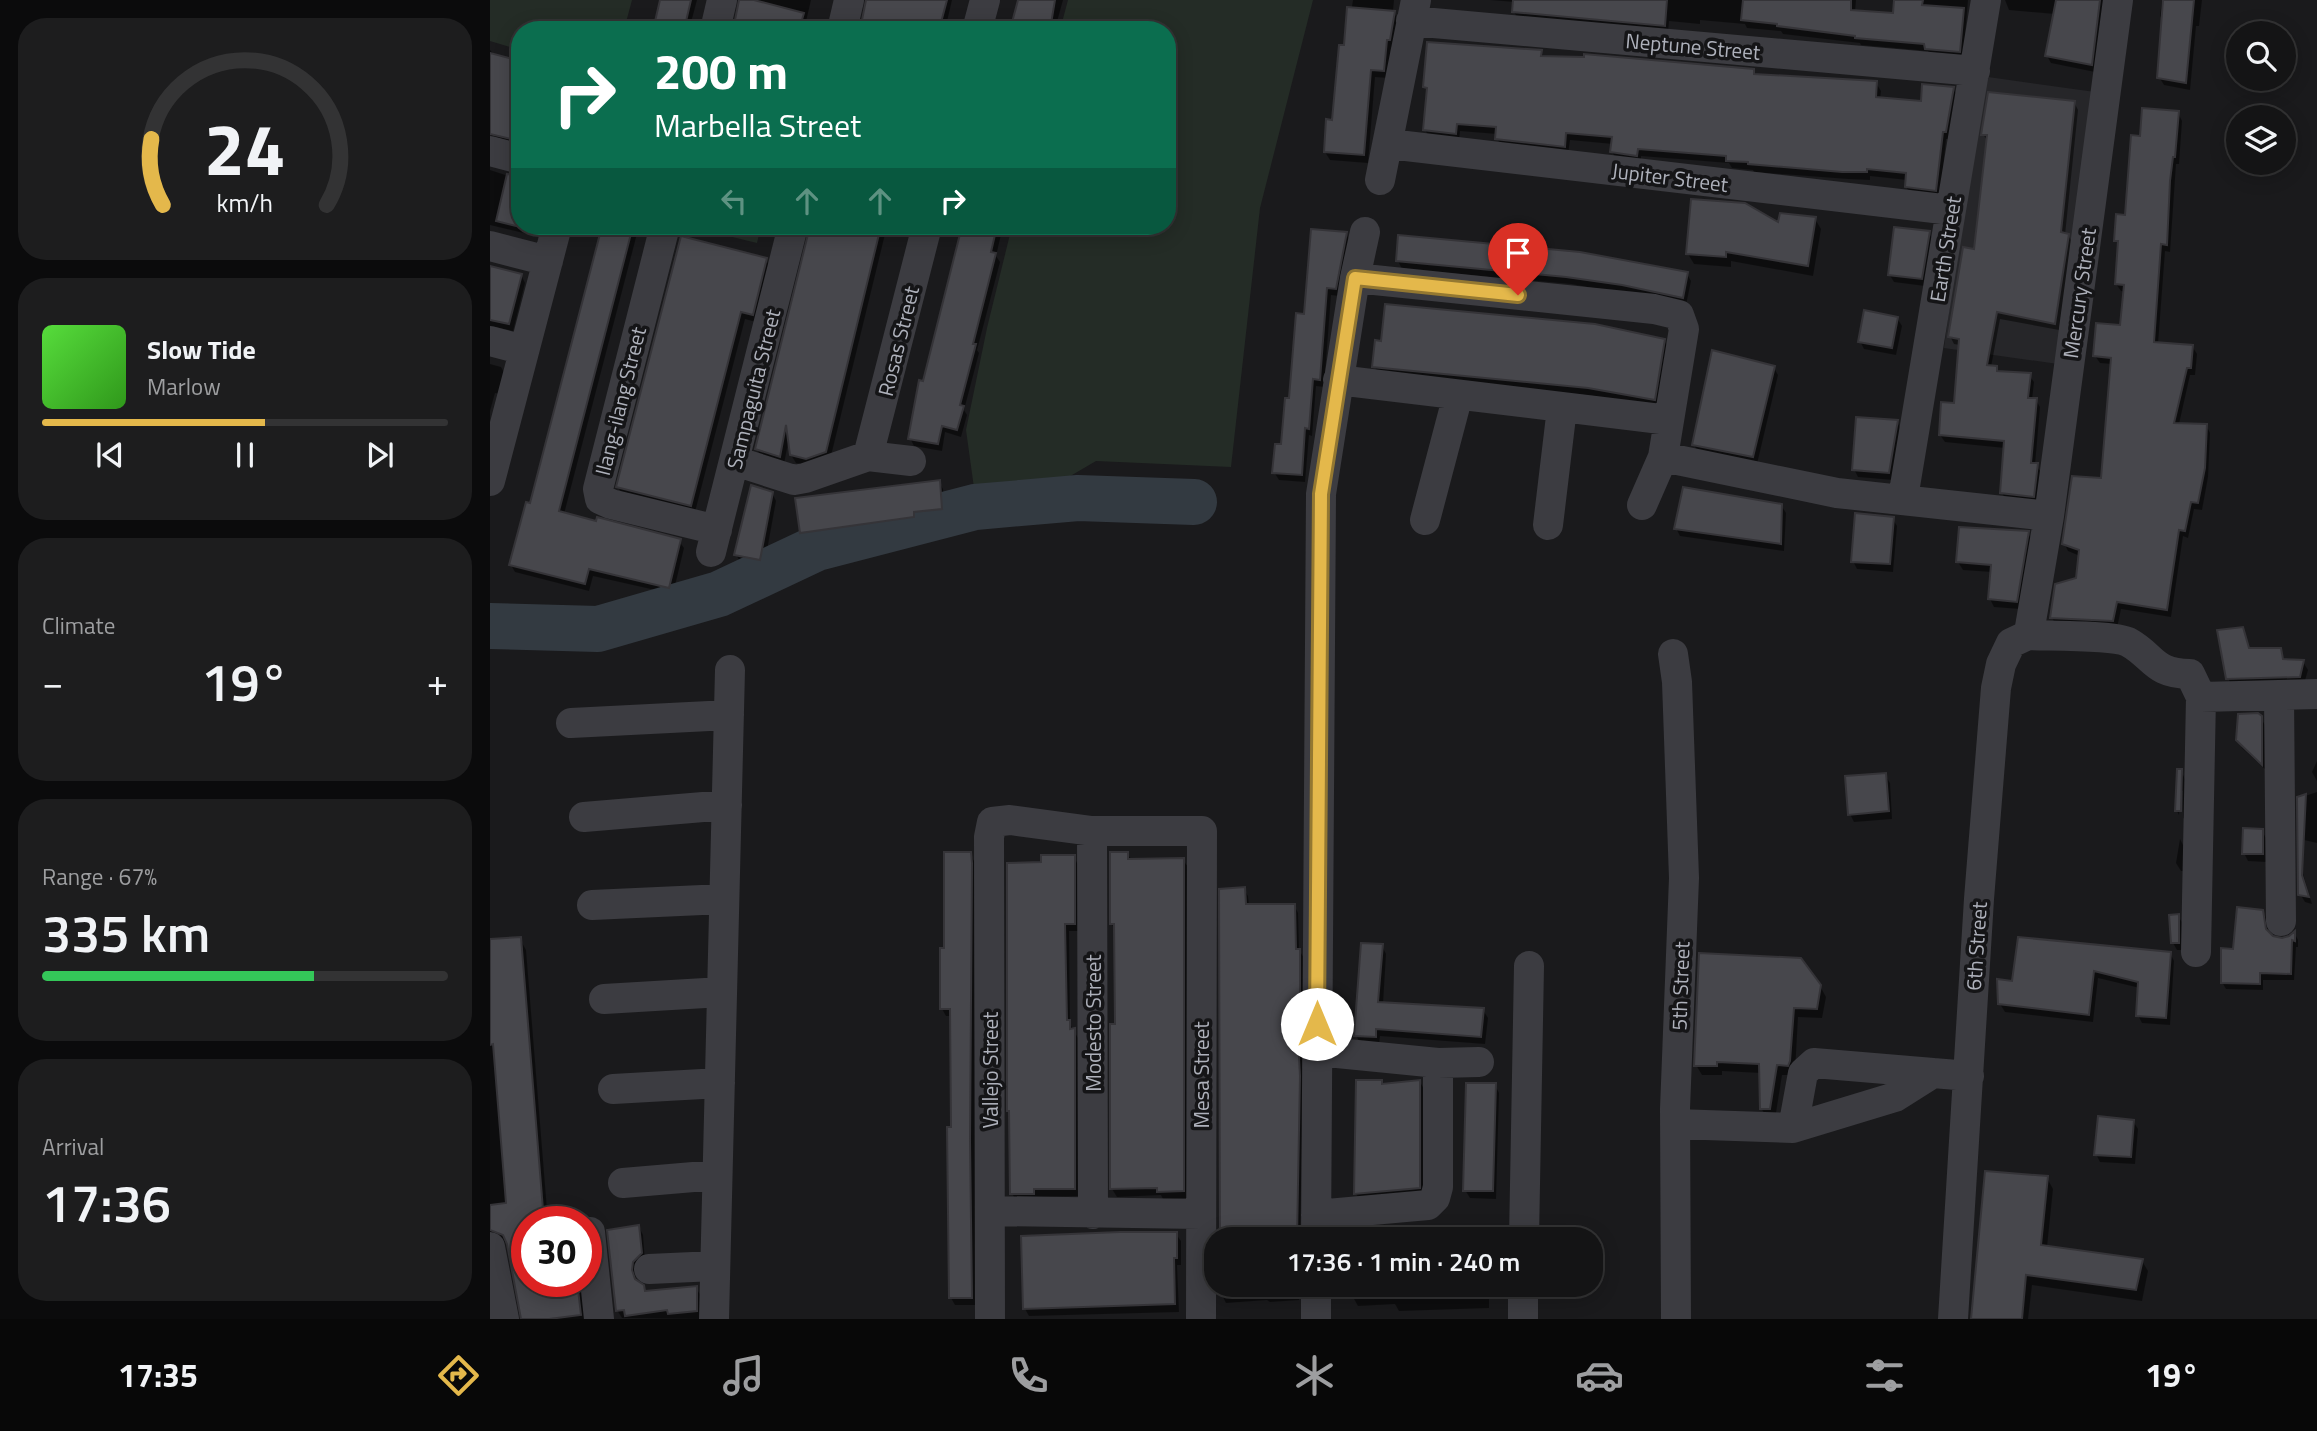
<!DOCTYPE html>
<meta charset="utf-8">
<style>
body{margin:0;font-family:"Titillium Web",sans-serif;background:#1d1d1e;color:#f1f3f6;height:100vh;display:flex;flex-direction:column;font-size:26px;white-space:nowrap}
*{box-sizing:border-box;margin:0}
p{font-size:23px;color:#9d9ea0}
.icon{flex:none;width:38px;height:38px;fill:none;stroke:currentColor;stroke-width:2;stroke-linecap:round;stroke-linejoin:round}
.map{position:relative;flex:1;overflow:hidden}
.sheet{display:flex;flex-direction:column;gap:18px;padding:18px;background:#0b0b0c;width:490px}
.sheet>*{flex:none}
.top-card{position:absolute;left:21px;top:21px;width:665px;height:214px;border-radius:28px;box-shadow:0 4px 18px #0003,0 0 0 2px #333334;background:#0b6e4f;color:#fff;overflow:hidden}
.controls{position:absolute;left:1736px;top:21px;display:grid;gap:14px}
.controls a{display:grid;place-items:center;width:70px;height:70px;border-radius:50%;background:#141415;box-shadow:0 4px 18px #0003,0 0 0 2px #333334;font-size:35px}
.speed{position:absolute;left:21px;top:1206px;display:flex;gap:14px;font-size:35px;font-weight:700;text-align:center}
.speed>*{display:grid;place-content:center;width:91px;height:91px;border-radius:50%;background:#141415;box-shadow:0 4px 18px #0003,0 0 0 2px #333334;line-height:1}
.speed .limit{border:10px solid #d22;background:#fff;color:#111}
.pin{position:absolute;display:grid;place-items:center;width:60px;height:60px;color:#fff;margin:-72px -30px;border-radius:50% 50% 50% 0;rotate:-45deg;box-shadow:0 0 7px #0007}
.pin .icon{rotate:45deg}
.me{position:absolute;width:77px;margin:-38px;rotate:0deg;stroke-linejoin:round;filter:drop-shadow(0 0 5px #0008)}
.turn{display:flex;align-items:center;gap:24px;height:147px;padding:0 28px;font-size:32px}
.turn .icon{width:91px;height:91px;stroke-width:2.5}
.turn b{display:block;font-size:49px;line-height:60px}
.lanes{display:flex;align-items:center;height:66px;padding:0 28px;background:#0003;justify-content:center;gap:35px;direction:ltr}
.lanes .off{opacity:.35}
.big{font-size:52px;font-weight:600;line-height:1.1}
.sheet .card{flex:1;display:flex;flex-direction:column;justify-content:center;gap:10px;min-width:0;padding:0 24px;border-radius:28px;background:#1d1d1e}
.sheet .dial{align-items:center;gap:0}
.dial svg{height:182px;overflow:visible;fill:none;stroke:#333334;stroke-width:7;stroke-linecap:round;text-anchor:middle}
.dial text{fill:#f1f3f6;stroke:none}
.song{display:flex;align-items:center;gap:21px}
.cover{width:84px;height:84px;border-radius:10px;background:linear-gradient(135deg,hsl(110 70% 55%),hsl(110 70% 35%))}
.played{height:7px;border-radius:4px;background:linear-gradient(90deg,#e4b84b 55%,#333334 55%)}
.keys{display:flex;justify-content:space-around;direction:ltr}
.heat{display:flex;justify-content:space-between;align-items:center;font-size:38px;direction:ltr}
.charge{height:10px;border-radius:5px;background:linear-gradient(90deg,#34c759 67%,#333334 0)}
.trip{position:absolute;left:714px;top:1227px;width:399px;height:70px;border-radius:28px;background:#141415;box-shadow:0 4px 18px #0003,0 0 0 2px #333334;font-weight:600;line-height:70px;text-align:center}
.tabs{display:flex;height:112px;justify-content:space-around;align-items:center;background:#080808;color:#9d9ea0}
.tabs .icon{width:49px;height:49px}
.tabs .current{color:#e4b84b}
.tabs b{font-size:32px;color:#f1f3f6}
main{display:flex;flex:1;min-height:0}
.map>svg:first-child{display:block}
.built{fill:#262629}
.green{fill:#242c26}
.shadow{fill:#0007}
.lines{fill:none;stroke-linecap:round;stroke-linejoin:round}
.river{stroke:#333a41;stroke-width:46}
.building{fill:#47474c;stroke:#353438;stroke-width:2}
.minor{stroke:#3c3c41;stroke-width:30}
.route-casing{stroke:#947831;stroke-width:18}
.route{stroke:#e4b84b;stroke-width:12}
.labels{text-anchor:middle;dominant-baseline:central;stroke-width:7;stroke-linejoin:round;paint-order:stroke}
.street-label{font-size:21px;fill:#aeb1bb;stroke:#151517}
</style>
<main>
<section class="sheet">
<div class="card dial"><svg viewBox="0 0 100 80">
<path d="M14 69A42 42 0 1 1 86 69"/>
<path d="M14 69A42 42 0 0 1 9 40" stroke="#e4b84b"/>
<text x="50" y="56" font-size="32" font-weight="700">24</text>
<text x="50" y="72" font-size="11">km/h</text>
</svg></div>
<div class="card">
<div class="song"><i class="cover"></i><div><b>Slow Tide</b><p>Marlow</p></div></div>
<div class="played"></div>
<div class="keys"><svg class="icon" aria-label="previous" viewBox="0 0 24 24"><path d="M18 5L8 12l10 7zM5 5v14"/></svg><svg class="icon" aria-label="pause" viewBox="0 0 24 24"><path d="M8 5v14M16 5v14"/></svg><svg class="icon" aria-label="next" viewBox="0 0 24 24"><path d="M6 5l10 7-10 7zM19 5v14"/></svg></div>
</div>
<div class="card"><p>Climate</p>
<div class="heat"><a>−</a><b class="big">19°</b><a>+</a></div>
</div>
<div class="card"><p>Range · 67%</p><b class="big">335 km</b><div class="charge"></div></div>
<div class="card"><p>Arrival</p><b class="big">17:36</b></div>
</section>
<div class="map">
<svg width="1827" height="1319" viewBox="0 0 1827 1319">
<rect width="100%" height="100%" fill="#1a1a1c"/>
<path class="built" d="M1491,76L1605,92L1568,364L1454,348Z"/>
<path class="green" d="M0,0H142L134,30H30V50L0,41Z
M578,0H823L770,208L741,467L606,461L553,492L542,522L453,523L457,508L485,495L476,430L497,328L522,226H677V30H570Z
M197,226H271L267,243Z"/>
<path class="shadow" d="M172,0H207L199,30H164Z
M250,0H321L314,30H245Z
M377,0H462L455,30H372Z
M530,0H573L565,29L523,30Z
M863,0H904L903,11L908,20L904,48L901,47L898,78L885,77L878,163L840,160L835,152L844,121Z
M1000,0H1366L1365,12L1404,15L1405,0H1478L1473,59L1441,56L1438,51L1371,45L1370,43L1293,34L1291,31L1257,28L1255,24L1210,20V24L1179,21L1178,33L1029,20L1024,12L1025,2Z
M1515,0H1614L1605,72L1561,63L1557,56L1565,14L1519,10Z
M1672,0H1712L1709,26H1706L1700,90L1674,85L1669,77L1673,21L1670,16Z
M24,44L30,45V110L27,120L30,121V147L4,141L0,134V50L6,57L19,60Z
M1051,52L1054,58L1263,71L1266,76L1386,83L1391,91L1390,99L1433,102L1463,88L1467,96L1460,139H1456L1450,198L1421,194L1416,187L1417,180L1380,176V180L1358,179L1264,172L1263,170L1242,168L1239,163L1151,156V163L1127,160L1122,152L1123,144L1080,140L1078,154L1011,146L1007,138V134L970,131L969,141L940,138L935,130L938,92L935,87Z
M1584,102L1588,110L1575,235H1578L1582,242L1569,330L1510,319L1501,367L1506,368L1509,373L1539,375L1544,382L1542,400H1546L1550,407L1545,465L1551,472L1547,503L1516,500L1512,493L1515,448L1455,442L1450,435L1465,405L1470,345L1464,344L1460,336L1486,251L1498,142L1493,134Z
M1688,113L1692,121L1689,164H1686L1680,252L1675,251L1668,344L1702,346L1707,354L1705,375H1700L1689,424L1716,425L1720,433L1718,477L1712,510L1704,509L1698,538L1693,536L1681,617L1631,609L1627,628L1566,625L1562,618L1588,579L1590,556L1578,551L1574,543L1613,480L1622,364L1610,363L1605,356L1632,327L1635,292L1631,291L1626,284L1630,246L1626,240L1636,216L1651,138Z
M0,170L25,178L30,226H49L46,236L0,225Z
M1325,219L1331,229L1323,276L1241,261V267L1204,264L1198,254L1290,224Z
M114,226H149L74,514L189,541L194,548L183,594L103,576L99,591L25,572L21,565L41,506Z
M322,226H397L340,460L321,466L306,463L301,455L299,438L294,464L271,457L267,449Z
M474,226H513L506,256L510,262L487,350L489,353L474,410L477,415L471,437L455,432L452,451L424,446L420,438Z
M1439,233L1443,241L1435,286L1404,282L1399,274Z
M856,234L860,241L849,296L841,295L834,387L826,386L822,436L819,435L815,482L789,480L784,472L792,446L816,316Z
M276,260L280,267L266,322L255,319L205,512L133,495L128,487Z
M908,261L1197,274L1201,281L1196,305L1081,284L912,269Z
M0,268L31,275L35,283L23,331L0,326Z
M1407,318L1412,326L1406,355L1374,349L1370,341Z
M1174,340L1178,348L1168,407L1104,396L889,374L884,366Z
M0,364L11,367L15,374L10,394L5,393L0,411Z
M1284,368L1288,375L1267,464L1208,452L1204,445Z
M1407,422L1411,430L1403,480L1368,477L1364,469Z
M449,482L453,489L455,516L427,519V524L316,539L311,532Z
M282,493L286,501L274,567L250,562L246,554Z
M1291,505L1296,513L1294,551L1190,536L1186,528Z
M1402,518L1407,526L1403,572L1367,569L1363,561Z
M1538,533L1542,541L1530,609L1504,607L1500,599L1502,572L1473,570L1468,562Z
M1752,629L1760,650H1790L1795,661L1813,662L1818,670L1814,684L1742,686L1738,678Z
M1770,717L1775,725L1776,770L1752,748L1748,740Z
M1827,761V781L1822,772Z
M1691,771L1695,779V819L1693,818V791L1691,790L1689,815L1687,811Z
M1395,775L1400,783L1402,819L1364,822L1360,814Z
M1827,792V843L1814,840L1809,832V798Z
M1772,831L1776,838V862L1758,861L1754,853Z
M1690,839L1694,847V871H1691L1686,863Z
M637,853L642,861L693,860L698,867L697,1198L673,1199L671,1195L627,1197L622,1189V1026L627,1025L626,931L621,923Z
M480,854L484,861L486,1305H465L461,1298L462,1016H456L452,1009L456,950Z
M584,857L588,865V931H579L580,1024L588,1038L589,1196L547,1197V1201H526L522,1193L553,864Z
M1812,870L1822,904L1815,902L1810,894Z
M754,889L758,896L759,906L804,905L808,913L809,950L814,958L813,1027H811L813,1085L810,1239H731Z
M1772,911L1777,919L1778,934L1792,940L1805,934L1808,940V947H1806L1804,980H1773V990L1736,989L1732,982L1744,950Z
M1688,916L1693,924L1692,950H1687L1683,943Z
M30,939L36,950L58,1222H37V1281H91L95,1319H33L19,1245L13,1241L0,1242V941Z
M892,946L896,954L893,1004L993,1010L998,1018L995,1044L890,1036L889,1044L870,1043L866,1035Z
M1680,953L1684,961L1680,1025L1652,1023L1648,1015L1650,988L1608,978L1603,1022L1515,1012L1510,1004L1524,983Z
M1330,986L1336,997L1332,1018L1308,1017L1305,1072L1303,1075H1292L1285,1119L1277,1118L1271,1108V1073L1232,1071V1075H1212L1206,1065Z
M891,1081L894,1085L930,1082L934,1089L933,1196L871,1201L866,1194Z
M1005,1085L1009,1093L1006,1199L980,1198L975,1190Z
M1643,1121L1648,1129L1645,1164L1610,1162L1606,1154Z
M1557,1178L1563,1189L1557,1247L1652,1261L1658,1271L1652,1301L1542,1285L1538,1319H1481Z
M149,1227L153,1235L155,1262L147,1270L145,1280L156,1292L206,1288L211,1296L210,1319L132,1318L127,1310Z
M891,1229L895,1236L999,1235L1002,1239H866Z
M686,1234L691,1241V1265H687L689,1312L539,1316L535,1309Z
M732,1284H810L809,1300L780,1302L777,1300L736,1303L732,1295Z
M864,1284H999V1308L909,1311L905,1304L868,1306L864,1299Z"/>
<g class="lines">
<path class="river" d="M0,626L108,629L229,594L327,548L485,507L588,498L704,502"/>
</g>
<path class="building" d="M170,0H201L194,30H163Z
M249,0H264L314,13L309,30H243Z
M376,0H457L449,30H370Z
M528,0H565L560,30H520Z
M1023,0H1177L1175,26L1022,12Z
M1253,0H1361V10L1403,13L1404,0H1433L1432,5L1474,8L1470,52L1435,49L1434,44L1365,38V36L1287,26V24L1251,20Z
M1566,0H1610L1602,65L1555,56Z
M1673,0H1704L1696,83L1667,78Z
M857,7L905,11L900,40H897L894,71L881,70L874,155L834,152L836,119L842,120L849,45H854Z
M937,42L1052,50L1051,56L1094,57V54L1264,69V74L1387,81L1386,97L1431,101L1432,84L1464,87L1456,132H1453L1446,191L1415,187L1416,173L1377,169V172H1352L1258,164V162L1236,161V156L1148,149L1147,156L1120,152L1122,137L1076,133L1075,147L1005,139L1006,127L967,124L966,134L933,130L937,88L933,87Z
M0,53L30,61V87L23,117L30,119V141L0,134Z
M1498,92L1585,101L1571,232L1579,234L1565,324L1507,312L1497,365L1507,366V371L1541,373L1538,398H1547L1541,463H1548L1544,497L1510,493L1514,441L1449,435L1451,402L1464,403L1469,339L1458,337L1473,247L1484,249L1497,135H1491Z
M1652,108L1689,111L1685,157H1683L1680,181L1677,245L1671,244L1664,342L1703,345L1701,368H1697L1684,423L1717,424L1715,468L1708,503L1701,502L1695,531L1689,530L1677,610L1627,602L1623,621L1560,618L1565,584L1586,578L1589,550L1572,544L1582,476L1611,478L1621,358L1603,356L1606,323L1630,325L1634,285L1625,284L1628,241H1624L1626,214L1635,215L1641,135L1650,136Z
M17,174L30,176V227L6,221Z
M1201,199L1255,203L1288,222L1290,213L1326,217L1318,266L1236,252V257L1196,254Z
M112,226H143L69,511L106,521L107,517L191,539L179,588L99,569L95,584L19,565L36,502L40,503Z
M320,226H391L336,452L316,459L300,455L296,425L290,457L265,449Z
M472,226H507L501,252L506,253L483,344H486L470,405L474,406L467,430L452,426L448,444L418,439L429,380L433,381Z
M1404,227L1440,231L1432,279L1398,275Z
M821,229L857,232L846,289L837,288L830,380L823,379L819,429L815,428L812,475L782,473L785,444H791L795,398H799L806,313L814,314Z
M908,235L1090,252L1198,272L1193,298L1132,285L1076,277L906,261Z
M191,236L277,258L263,315L251,312L201,506L126,487Z
M0,266L32,274L19,324L0,320Z
M895,304L1105,324L1175,339L1165,400L1098,388L882,367L885,340L891,341Z
M1374,310L1408,317L1402,348L1368,342Z
M1222,350L1285,366L1263,457L1202,445Z
M1366,417L1408,420L1399,473L1362,470Z
M450,480L452,509L424,512V517L310,533L305,498Z
M261,485L283,492L270,560L244,555Z
M1193,487L1292,504L1291,544L1184,529Z
M1365,513L1404,517L1400,564L1361,562Z
M1469,527L1539,531L1527,602L1498,599L1501,565L1466,562Z
M1753,627L1759,648H1791L1793,659L1814,660L1810,677L1736,679L1727,630Z
M1768,713L1772,716V765L1746,740L1748,714Z
M1687,769H1692L1691,811H1685Z
M1396,773L1399,811L1358,815L1355,776Z
M1816,794L1812,875L1819,897L1808,895L1807,797Z
M1753,828L1773,829V854H1752Z
M454,852H481L482,863L480,1141L482,1298H459L457,1127H461L460,1009H450V948H454Z
M620,852H638V859L694,858V1191L667,1192V1188L620,1189V1024H625L624,924H620Z
M551,855H585V924H575L577,1020H580V1029L585,1028V1189H544V1194H520L519,1111H517V863L551,862Z
M755,887L756,904H805L806,949H810V1020H807L810,1076L807,1239H730L729,889Z
M1747,907L1773,910L1776,929L1783,936L1792,938L1799,936L1805,931V941L1802,940L1801,974L1770,973V984L1731,983V948L1743,949Z
M1689,914V943H1681L1679,915Z
M31,937L54,1222H37V1281H87L91,1315L59,1319H31L17,1244L13,1235L0,1230V1205L16,1203L3,1044L0,1045V939Z
M1528,937L1681,952L1676,1018L1646,1016L1648,982L1604,971L1599,1015L1508,1004L1507,979L1522,981Z
M871,943L893,944L888,1002L994,1008L991,1037L886,1029V1037L864,1036Z
M1209,953L1311,958L1331,985L1327,1009L1304,1008L1300,1061L1298,1066L1287,1065L1280,1109H1270L1269,1064L1227,1062V1066H1204Z
M866,1080H892V1084L930,1080V1188L864,1194Z
M976,1083H1006L1003,1191H973Z
M1608,1116L1644,1120L1641,1157L1604,1155Z
M1495,1171L1558,1176L1551,1245L1653,1259L1646,1290L1536,1275L1532,1319H1481Z
M149,1225L152,1253L143,1262L142,1270L145,1279L154,1285L155,1291L207,1286V1311L178,1314L177,1310L135,1316L134,1310L126,1311L117,1230Z
M892,1227L891,1239H864V1229Z
M630,1232H687V1258H684L685,1304L533,1309L531,1236Z"/>
<g class="lines">
<path class="minor" d="M921,21L1485,71
M225,30L232,0
M352,30L359,0
M487,30L495,0
M899,144L1461,210
M0,151L30,159
M890,180L926,0
M175,226L108,489L110,499L121,504L227,530
M0,246L58,261
M865,278L1164,309L1189,315L1194,329L1173,457L1152,505
M0,341L34,350
M848,380L1179,420
M378,456L437,226
M1173,457L1347,493L1559,516
M245,461L304,480L315,478L378,456L421,461
M0,481L67,226
M1413,498L1496,0
M935,520L968,395
M1058,525L1072,408
M221,552L303,226
M1538,635C1557,636 1624,635 1638,642C1664,656 1663,674 1700,674L1711,697L1827,694
M1183,654L1187,682L1194,878L1185,1109L1186,1319
M1789,695L1791,921
M81,723L239,715
M94,817L237,805
M602,831L603,1214
M102,905L234,899
M1706,952L1711,697
M114,999L232,992
M827,1051L948,1063L989,1062
M123,1089L230,1083
M1185,1124L1303,1128L1405,1097L1443,1073L1479,1076
M1303,1128L1313,1073L1324,1063L1443,1073
M133,1183L227,1175
M500,1211L711,1214
M826,1215L938,1205L945,1198L948,1187V1063
M100,1232L109,1319
M826,1239L831,494L865,278L875,232
M1034,1239L1039,966
M0,1247L14,1319
M159,1269L225,1266
M224,1319L240,670
M500,1319L499,837L502,822L520,820L602,831H712L711,1319
M826,1319V1284
M1033,1319V1284
M1463,1319L1489,899L1506,688L1511,664L1521,643L1538,635L1540,627L1559,516L1628,0"/>
</g>
<g class="lines">
<defs>
<path id="route" d="M827,1024L831,494L865,278L1028,295"/>
</defs>
<use href="#route" class="route-casing"/>
<use href="#route" class="route"/>
</g>
<g class="labels">
<g class="street-label">
<text transform="translate(1203 46) rotate(5)">Neptune Street</text>
<text transform="translate(1180 177) rotate(7)">Jupiter Street</text>
<text transform="translate(1455 249) rotate(-81)">Earth Street</text>
<text transform="translate(1589 293) rotate(-82)">Mercury Street</text>
<text transform="translate(408 341) rotate(-76)">Rosas Street</text>
<text transform="translate(263 389) rotate(-76)">Sampaguita Street</text>
<text transform="translate(130 401) rotate(-76)">Ilang-ilang Street</text>
<text transform="translate(1486 946) rotate(-86)">6th Street</text>
<text transform="translate(1190 986) rotate(-88)">5th Street</text>
<text transform="translate(603 1023) rotate(-90)">Modesto Street</text>
<text transform="translate(500 1070) rotate(-90)">Vallejo Street</text>
<text transform="translate(711 1075) rotate(-90)">Mesa Street</text>
</g>
</g>
</svg>
<div class="controls">
<a><svg class="icon" aria-label="search" viewBox="0 0 24 24"><circle cx="10" cy="10" r="6"/><path d="M15 15l6 6"/></svg></a>
<a><svg class="icon" aria-label="layers" viewBox="0 0 24 24"><path d="M12 4l9 5-9 5-9-5zM3 14l9 5 9-5"/></svg></a>
</div>
<div class="speed"><div class="limit">30</div></div>
<div class="pin" style="left:1028px;top:295px;background:#d93025"><svg class="icon" aria-label="arrive" viewBox="0 0 24 24"><path d="M6 21V4h12l-3 4 3 4H6"/></svg></div>
<svg class="me" style="left:827px;top:1024px" viewBox="-20 -20 40 40"><circle r="19" fill="#fff"/><path d="M0-13L10 11 0 6-10 11z" fill="#e4b84b"/></svg>
<div class="trip">17:36 · 1 min · 240 m</div>
<div class="top-card">
<div class="turn"><svg class="icon" aria-label="right" viewBox="0 0 24 24"><path d="M7 20v-9h11M14 6l5 5-5 5"/></svg><div><b>200 m</b>Marbella Street</div></div>
<div class="lanes"><svg class="icon off" aria-label="left" viewBox="0 0 24 24"><path d="M17 20v-9H6M10 6l-5 5 5 5"/></svg><svg class="icon off" aria-label="ahead" viewBox="0 0 24 24"><path d="M12 20V5M6 11l6-6 6 6"/></svg><svg class="icon off" aria-label="ahead" viewBox="0 0 24 24"><path d="M12 20V5M6 11l6-6 6 6"/></svg><svg class="icon" aria-label="right" viewBox="0 0 24 24"><path d="M7 20v-9h11M14 6l5 5-5 5"/></svg></div>
</div>
</div>
</main>
<nav class="tabs">
<b>17:35</b>
<svg class="icon current" aria-label="directions" viewBox="0 0 24 24"><path d="M12 3l9 9-9 9-9-9zM9 14v-3h6M13 9l2 2-2 2"/></svg>
<svg class="icon" aria-label="music" viewBox="0 0 24 24"><path d="M9 18V5l10-2v13"/><circle cx="6" cy="18" r="3"/><circle cx="16" cy="16" r="3"/></svg>
<svg class="icon" aria-label="phone" viewBox="0 0 24 24"><path d="M5 4h4l2 5-3 2q2 4 5 5l2-3 5 2v4C11 20 4 13 5 4z"/></svg>
<svg class="icon" aria-label="climate" viewBox="0 0 24 24"><path d="M12 3v18M4 7l16 10M4 17L20 7"/></svg>
<svg class="icon" aria-label="car" viewBox="0 0 24 24"><path d="M5 17H2v-5l4-1 3-4h7l3 4 3 1v5h-3M9 17h6M6 11h13"/><circle cx="7" cy="17" r="2"/><circle cx="17" cy="17" r="2"/></svg>
<svg class="icon" aria-label="filters" viewBox="0 0 24 24"><path d="M4 7h16M4 17h16"/><circle cx="9" cy="7" r="2"/><circle cx="15" cy="17" r="2"/></svg>
<b>19°</b>
</nav>
